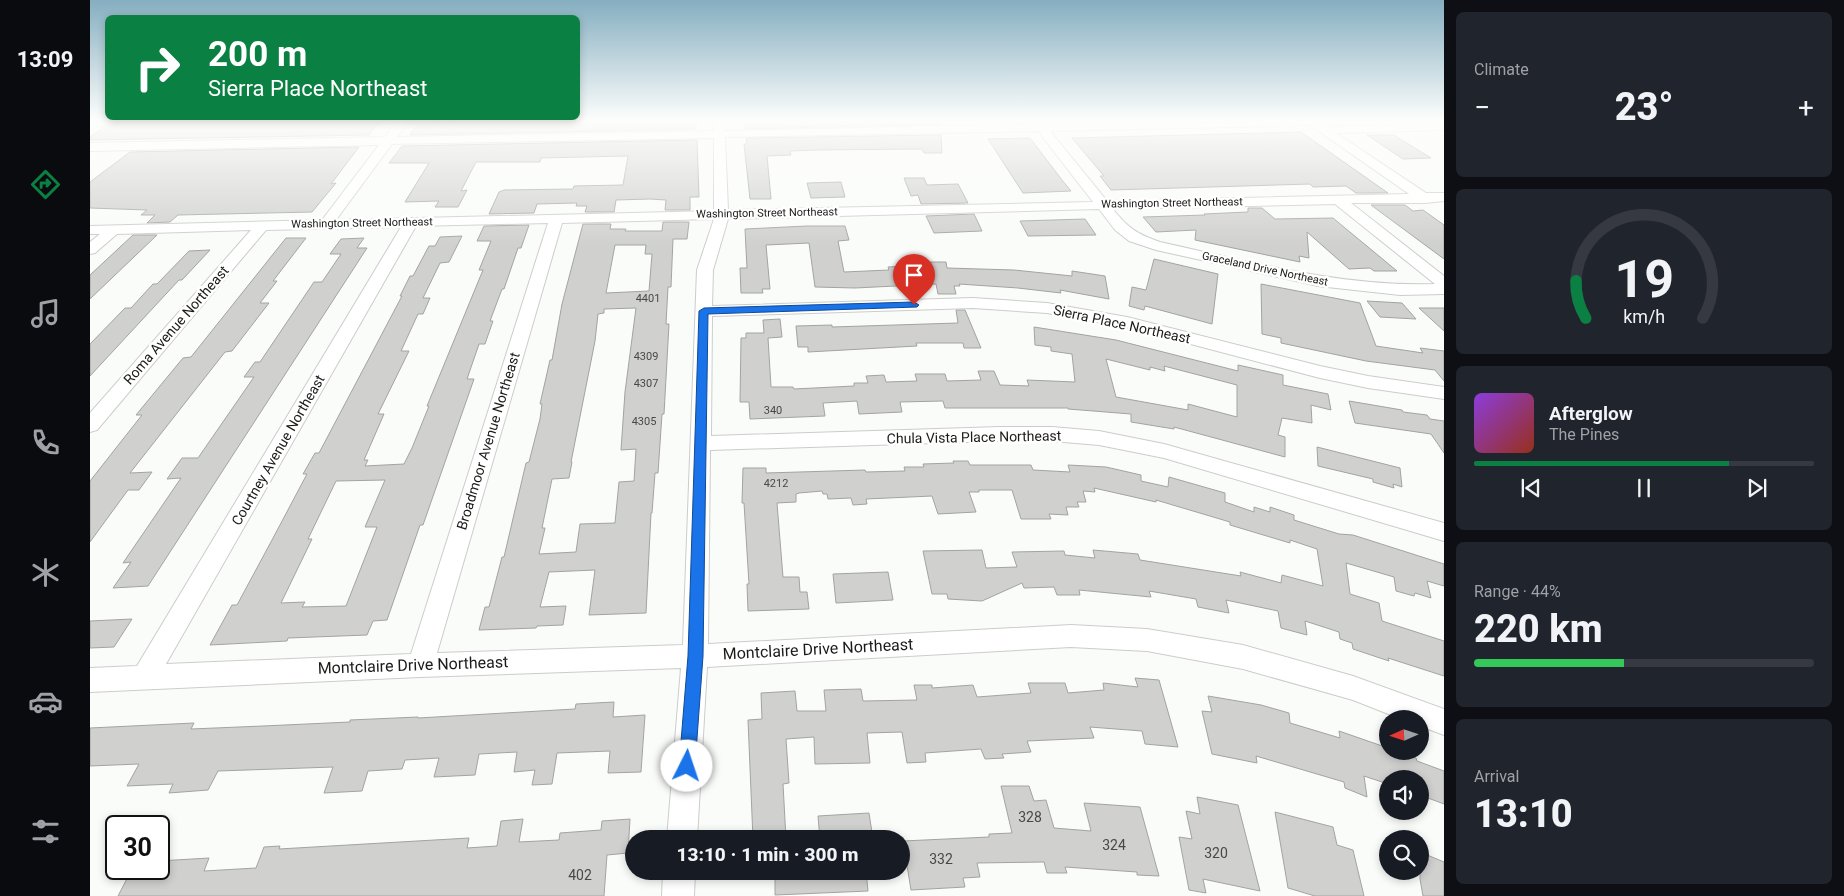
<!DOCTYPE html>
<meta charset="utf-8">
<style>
body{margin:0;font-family:Roboto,sans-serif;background:#20242c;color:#f1f3f6;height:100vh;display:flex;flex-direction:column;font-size:19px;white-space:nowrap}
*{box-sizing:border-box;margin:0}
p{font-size:16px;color:#9ea1a6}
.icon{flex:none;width:28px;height:28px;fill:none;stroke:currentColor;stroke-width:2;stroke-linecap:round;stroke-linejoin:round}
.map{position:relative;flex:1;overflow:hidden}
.sheet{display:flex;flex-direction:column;gap:12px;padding:12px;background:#0d0f14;width:400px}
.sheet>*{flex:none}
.guide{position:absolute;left:15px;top:15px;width:475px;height:105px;border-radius:8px;box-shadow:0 2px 8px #0003;background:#0b8043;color:#fff;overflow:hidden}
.needle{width:32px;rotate:267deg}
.tools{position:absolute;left:1289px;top:710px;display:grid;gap:10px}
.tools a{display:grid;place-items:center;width:50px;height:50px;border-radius:50%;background:#171b24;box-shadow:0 2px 8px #0003;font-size:25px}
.speed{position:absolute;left:15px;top:815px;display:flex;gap:10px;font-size:25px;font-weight:700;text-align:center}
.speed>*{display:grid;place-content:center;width:65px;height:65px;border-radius:50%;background:#171b24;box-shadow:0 2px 8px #0003;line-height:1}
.speed .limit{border:2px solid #111;border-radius:8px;background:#fff;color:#111}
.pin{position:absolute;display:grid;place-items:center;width:42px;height:42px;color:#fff;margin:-51px -21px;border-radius:50% 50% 50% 0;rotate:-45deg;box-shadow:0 0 5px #0007}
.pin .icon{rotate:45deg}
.me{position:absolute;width:55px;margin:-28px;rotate:4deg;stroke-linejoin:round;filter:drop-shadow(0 0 4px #0008)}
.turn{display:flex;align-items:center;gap:18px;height:105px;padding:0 20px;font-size:22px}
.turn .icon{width:65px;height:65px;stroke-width:2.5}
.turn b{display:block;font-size:35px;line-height:42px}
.big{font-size:38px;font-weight:800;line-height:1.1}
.sheet .card{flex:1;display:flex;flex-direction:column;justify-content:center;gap:8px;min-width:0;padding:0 18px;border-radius:8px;background:#20242c}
.sheet .dial{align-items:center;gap:0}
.dial svg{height:130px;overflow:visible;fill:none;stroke:#363941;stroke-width:7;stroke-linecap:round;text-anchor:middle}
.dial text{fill:#f1f3f6;stroke:none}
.song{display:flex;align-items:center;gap:15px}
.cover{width:60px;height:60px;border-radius:8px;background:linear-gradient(135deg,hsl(270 70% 55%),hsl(10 70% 35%))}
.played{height:5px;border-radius:2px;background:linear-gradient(90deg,#0b8043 75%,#363941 75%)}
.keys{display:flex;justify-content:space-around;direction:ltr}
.heat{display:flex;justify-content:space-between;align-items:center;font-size:28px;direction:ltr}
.charge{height:8px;border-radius:4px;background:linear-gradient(90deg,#34c759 44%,#363941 0)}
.trip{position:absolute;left:535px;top:830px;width:285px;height:50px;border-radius:25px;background:#171b24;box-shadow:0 2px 8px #0003;font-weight:800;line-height:50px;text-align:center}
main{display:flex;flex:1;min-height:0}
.dock{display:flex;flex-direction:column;width:90px;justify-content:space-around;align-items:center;background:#090b0e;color:#9ea1a6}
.dock .icon{width:35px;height:35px}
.dock .selected{color:#0b8043}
.dock b{font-size:22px;color:#f1f3f6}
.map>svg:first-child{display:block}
.building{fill:#d0d1cf;stroke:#a3a4a1;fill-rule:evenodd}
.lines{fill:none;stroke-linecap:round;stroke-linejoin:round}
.minor-casing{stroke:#cccdca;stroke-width:2}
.minor{fill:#fff;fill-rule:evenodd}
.route{fill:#1a73e8;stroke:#114b97}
.labels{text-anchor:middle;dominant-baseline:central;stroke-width:5;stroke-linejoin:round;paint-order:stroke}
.far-street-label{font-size:11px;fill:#1a1a19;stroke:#fff}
.number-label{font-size:11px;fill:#484846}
.street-label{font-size:14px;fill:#1a1a19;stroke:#fff}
.near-number-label{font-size:14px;fill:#484846}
.near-street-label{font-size:16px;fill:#1a1a19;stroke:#fff}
</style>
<main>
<nav class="dock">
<b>13:09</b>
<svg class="icon selected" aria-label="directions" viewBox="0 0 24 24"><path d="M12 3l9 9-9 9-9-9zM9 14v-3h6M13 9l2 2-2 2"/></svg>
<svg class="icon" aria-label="music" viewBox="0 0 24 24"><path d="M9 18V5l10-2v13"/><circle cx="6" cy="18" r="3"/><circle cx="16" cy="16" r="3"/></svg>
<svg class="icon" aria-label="phone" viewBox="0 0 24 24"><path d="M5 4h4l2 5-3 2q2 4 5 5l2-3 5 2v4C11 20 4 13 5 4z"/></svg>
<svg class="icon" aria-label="climate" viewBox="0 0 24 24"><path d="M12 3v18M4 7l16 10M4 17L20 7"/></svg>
<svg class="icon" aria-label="car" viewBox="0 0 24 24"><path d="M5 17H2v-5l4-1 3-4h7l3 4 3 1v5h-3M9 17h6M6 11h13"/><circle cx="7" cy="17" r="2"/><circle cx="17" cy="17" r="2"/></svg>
<svg class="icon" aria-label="filters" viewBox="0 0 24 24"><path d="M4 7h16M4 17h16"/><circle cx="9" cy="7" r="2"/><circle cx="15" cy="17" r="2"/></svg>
</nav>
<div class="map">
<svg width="1354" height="896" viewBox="0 0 1354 896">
<rect width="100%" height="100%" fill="#fafcf9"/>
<path class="building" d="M70,121H290L279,135L0,140V137L20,123Z
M425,121H606V129L320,135L329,122Z
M655,121H851V124L655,129Z
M1211,132L1298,193H1266L1256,186L1223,187L1220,184L1021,190L1010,176H1014L982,138Z
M851,135L852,153H834L832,149L727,150L700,151L701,155L677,156L681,199H660L654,144H657L656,138Z
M1277,135H1304L1341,158L1313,159Z
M940,138L972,180L981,191L933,193L898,139Z
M607,140L609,197H600V210H575L576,200L560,199L526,200L524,212H495L497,206H486L487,203L447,204L444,213L399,214L409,192L414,190L483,189L484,186L533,185L538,156L451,158L450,162H386L371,191L377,190L368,207H345L349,201L315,202L339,163H299L312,146Z
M269,147L241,184L246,183L222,212L88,215L80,222L57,223L65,215H51L57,210L0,208V182L40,152Z
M814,178H834L837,185L868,184L878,203L831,204L828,195L821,196Z
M751,182L755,197L721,198L717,183Z
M1281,205H1315L1323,211L1333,210L1354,225V259Z
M1158,208H1172L1185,219L1243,218L1307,271H1284L1280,268L1259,269L1217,232L1219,258L1209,256L1210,262L1105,240L1106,230L1066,232L1053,217L1115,215L1114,214L1158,212Z
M884,214L892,231L844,233L836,216Z
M995,219L1006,235L938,236L930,221Z
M573,222H599L597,239H583L581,287H578L576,324H579L574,414H572L568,473H565L562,513H561L556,613L499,615L505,570L459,572L450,607L476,606L473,625L447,626L446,628L389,630L395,607H399L412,557H414L436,463L439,462L450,419L452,404H450L460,360H462L472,304L493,224H521L520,229H536L535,231H572ZM525,245H556L555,254H562L559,291L516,293ZM546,308L535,392L531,450L546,449L544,481L529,482L525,523L490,524L486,552L449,554L455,528H452L462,479L479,478L482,462H481L505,341L508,314L514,313V309Z
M439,225L431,248H428L414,289H412L400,321H403L395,344H389L377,379H384L333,525H330L297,620L283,621L277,635L198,638L197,641L120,645L142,605H147L182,540L217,474H213L225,453H229L312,296H310L320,276H323L339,246H345L350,237L372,236L359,262L350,263L333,298H340L333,314H328L311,351H319L288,414H294L274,460H278L275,466L314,464L322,448L339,406H337L393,270H389L401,241H387L394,226ZM295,480L275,527H287L256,606L212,607L215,602L191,603L222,539H218L246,481Z
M717,226H755L759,240L748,241L754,272L799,270L798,267L840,265V262H856L857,268L924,270L982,276V271L1015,276L1019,299L970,290L971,293L928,288L869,284L870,286H864L866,294H848L846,284L765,288L725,287L719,243L676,245L680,289H672L673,293H651L650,268H657L655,229Z
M43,235H67L0,299V275Z
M196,238H216L183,281H187L170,303H179L142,351L135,352L40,473L62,472L49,490H38L0,542V481L52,415H46L93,358L101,357Z
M274,238L267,248H277L58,586L23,588L41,562L33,563L91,478L77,479L92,458H108L164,377H154L165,362H170L224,282H232L251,254H240L251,239Z
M120,250L92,280H89L0,376V344L35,308H41L63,284H67L99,251Z
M1064,259L1128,274L1122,324L1055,306L1054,310L1039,306L1042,287L1056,290Z
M1171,284L1270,303L1286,346L1333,353L1330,348L1354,351V381L1345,370L1276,361L1191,343V338L1172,334Z
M1277,301L1312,303L1326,319L1290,317Z
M1329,308H1354V331Z
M866,310H875L891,348H874L873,343H826L827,346L718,352V347H708L706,326L742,325V327L868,323Z
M690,319L692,337L678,338L681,387H703L704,389L764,386V383H778L776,376L794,375L796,382L827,381L825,374H855L857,381L891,380L888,371H904L910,385L939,386L937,380L985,382L982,354L961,351V347L945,345L944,327L1026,340L1148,371V365L1193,375V385L1238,394L1241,410L1221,405L1222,423L1192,418L1188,435L1195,437V457L1084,427V429L1041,422V414L978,409V408H855L853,401L810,402L812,412L769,414L767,401L733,403L735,416L660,419L659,402H650L651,338H656V333H674L673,320ZM1016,359L1060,370V367L1075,371L1074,366L1147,385V417L1098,404V410L1026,397Z
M1259,401L1312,410L1313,412L1337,415L1340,419L1354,421V453L1341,434L1265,423Z
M1227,447L1310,468L1312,487L1303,484L1304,488L1283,482V479L1228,466Z
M863,461H878L880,465H941L943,470L980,472L978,465L1016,467L1051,475V481L1078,487L1079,477L1135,493V502L1164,512V507L1180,512V507L1204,515V520L1249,534L1263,535L1354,564V586L1337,581L1341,598L1325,593L1324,596L1306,591L1304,577L1256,563L1260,594L1289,603L1292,621L1354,641V676L1298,658L1299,661L1263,649L1262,643L1250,639L1249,632L1215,621L1217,635L1191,628L1188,611L1136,600L1139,613L1108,607L1106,599L1059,591L1061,597L989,590L990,595H967L964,587L934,588L932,583L892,601L858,599L857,594H842L833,551L892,550L896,568L927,567L922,552L974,551L975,555L1005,558L1003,550L1048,554L1050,560L1151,576L1150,572L1191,583L1192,575L1233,586L1227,549L1200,540V543L1140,525V522L1066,500V502L1004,488L1005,492L993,491L996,502H987L989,507H976L978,515L959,514L961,519H931L922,490H889V492H879L886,512L848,514L842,496L776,499L777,504L763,505L761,498L738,499L737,494H733L732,491L709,493L706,494V502L687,503L693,577H709L710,592H717L719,609L658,611L657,584H659L654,503H652L653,468H676V473L775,470L776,472L815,471L814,467H834L833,464L864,463Z
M798,572L803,600L746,603L743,574Z
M42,619L24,647L0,648V621Z
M1045,678L1069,680L1088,747L1055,744L1052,731L1000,727L1004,738L937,741L941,752L912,754L914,758L895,759L891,749L835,753L836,762L817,763L812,732L777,733L780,763L725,764L724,737L696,739L699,783L693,784L696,839H663L658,720L672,719L671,693L705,691L707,711H736L734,690L771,689L773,701L827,700L824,685H842V688L883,685L887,697L941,693L938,683H975L978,693L1014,690L1013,683L1048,687Z
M1118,696L1171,705L1199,713L1200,723L1250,738L1249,731L1298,748V751H1307L1326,758L1327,761L1354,771V804L1330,795V779H1298V784L1274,776L1277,797L1255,788L1254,782L1166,756L1167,763L1122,754L1112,711L1122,712Z
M524,702L523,717L555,715L551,772L518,773L520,751L467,753L462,784L442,785L445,770L424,772L427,752L389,754L385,775L344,777L349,758L315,760L312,769L278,771L272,791L234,793L243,767L128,771L118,790L79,793L83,784L37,786L49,764L0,766V728L104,723L101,729L173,726L260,722V720L328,717V718L485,709L486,704Z
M911,786H939L944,801L956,800L964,828L1001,831L994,803L1050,807L1069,876L1047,875V872L975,867L977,873H957L954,862L887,863L890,877L873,878L875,887L821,890L813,841L899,837V834L922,833Z
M1107,797L1148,805L1170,891L1113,879L1116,893L1099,890L1089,837L1102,839L1096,811L1110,814Z
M1185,812L1243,827L1247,845L1263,850L1274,896H1225L1198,888Z
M779,813L783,839H730L728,816Z
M433,819L429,842L469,840L470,833L511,830L512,821L540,819L538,853L517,855L514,896H28L42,869H69V861L119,858L114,871L166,868L174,847L190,846L189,849L379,838L377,848L407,846L411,821Z
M1330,852L1354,862V896H1333L1330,879Z
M685,871H776L778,891L685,895Z"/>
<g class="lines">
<defs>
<path id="minor" d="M307,121H319L307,137L623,131L624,121H634L635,131L943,124L940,121H952L954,124L1228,121L1237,127L1354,124V130L1246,133L1336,193H1354V201L1335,203H1261L1354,276V294L1310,295L1228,286L1066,250L1039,241L1025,230L1009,209L638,219L623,270L622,306L883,298L957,303L1037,317L1230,366L1278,376L1354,387V399L1278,388L1230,378L1036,327L957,313L883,308L622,316L621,436L910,427H962L1009,431L1074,444L1354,523V541L1074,458L1009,445L962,441H910L620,450L618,644L981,625L1057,629L1153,645L1263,676L1354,709V735L1330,726V719H1311L1263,700L1153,669L1057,651L981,647L617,667L607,839H577L591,668L330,677L0,692V668L47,666L311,227L176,230L7,430L0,432V413L161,230L27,234L5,253L0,254V242L10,234H0V226L232,220L289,145L0,151V143L295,137ZM1220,125L1319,194L1017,201L960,131ZM948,131L1003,202L638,210L635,137ZM624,138V211L246,220L302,144ZM1245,204L1345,284C1251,287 1161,262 1070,242C1047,234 1038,228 1023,209ZM624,219L607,270L593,645L347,653L472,223ZM458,223L321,654L76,664L326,226Z
M573,871H605L604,896H572Z"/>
</defs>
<use href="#minor" class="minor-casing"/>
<use href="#minor" class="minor"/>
</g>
<linearGradient id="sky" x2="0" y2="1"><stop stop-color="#85aec0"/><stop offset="0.49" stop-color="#fdfefc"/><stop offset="1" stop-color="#fdfefc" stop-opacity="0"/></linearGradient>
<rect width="1354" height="246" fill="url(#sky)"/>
<path class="route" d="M824,302L829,305L827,307L618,314L613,656L605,766L603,772L597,774L591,772L589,766L598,656L609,311L614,308Z"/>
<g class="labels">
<g class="far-street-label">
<text transform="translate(1082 203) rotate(-1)">Washington Street Northeast</text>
<text transform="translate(677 213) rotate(-1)">Washington Street Northeast</text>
<text transform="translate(272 223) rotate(-1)">Washington Street Northeast</text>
<text transform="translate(1175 269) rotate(12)">Graceland Drive Northeast</text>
</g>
<g class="number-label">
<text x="558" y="298">4401</text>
<text x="556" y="356">4309</text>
<text x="556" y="383">4307</text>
<text x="683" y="410">340</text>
<text x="554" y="421">4305</text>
<text x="686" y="483">4212</text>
</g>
<g class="street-label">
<text transform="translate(1032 324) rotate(12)">Sierra Place Northeast</text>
<text transform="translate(86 325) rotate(-49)">Roma Avenue Northeast</text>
<text transform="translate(884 437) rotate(-1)">Chula Vista Place Northeast</text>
<text transform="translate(398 441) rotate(-73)">Broadmoor Avenue Northeast</text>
<text transform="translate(188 450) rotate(-60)">Courtney Avenue Northeast</text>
</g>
<g class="near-number-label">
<text x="940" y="817">328</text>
<text x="1024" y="845">324</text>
<text x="1126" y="853">320</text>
<text x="851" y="859">332</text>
<text x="490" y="875">402</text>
</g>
<g class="near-street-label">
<text transform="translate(728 649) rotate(-3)">Montclaire Drive Northeast</text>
<text transform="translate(323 665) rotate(-2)">Montclaire Drive Northeast</text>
</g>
</g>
</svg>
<div class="tools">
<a><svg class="needle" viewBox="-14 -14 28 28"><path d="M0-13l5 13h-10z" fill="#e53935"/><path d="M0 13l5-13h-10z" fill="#9ea1a6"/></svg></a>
<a><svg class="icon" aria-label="sound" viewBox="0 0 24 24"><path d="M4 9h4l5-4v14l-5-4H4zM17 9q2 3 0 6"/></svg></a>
<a><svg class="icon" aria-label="search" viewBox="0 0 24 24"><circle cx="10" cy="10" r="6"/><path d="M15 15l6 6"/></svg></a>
</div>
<div class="speed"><div class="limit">30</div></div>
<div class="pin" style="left:824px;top:305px;background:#d93025"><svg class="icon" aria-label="arrive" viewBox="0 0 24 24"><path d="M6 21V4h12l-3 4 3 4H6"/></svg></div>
<svg class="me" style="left:597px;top:766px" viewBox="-20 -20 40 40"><circle r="19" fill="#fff"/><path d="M0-13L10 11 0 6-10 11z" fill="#1a73e8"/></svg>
<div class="trip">13:10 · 1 min · 300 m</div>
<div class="guide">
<div class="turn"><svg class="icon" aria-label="right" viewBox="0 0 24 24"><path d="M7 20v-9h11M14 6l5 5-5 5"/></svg><div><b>200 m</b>Sierra Place Northeast</div></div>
</div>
</div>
<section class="sheet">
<div class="card"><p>Climate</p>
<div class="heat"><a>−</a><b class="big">23°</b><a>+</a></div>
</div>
<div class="card dial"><svg viewBox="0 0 100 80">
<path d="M14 69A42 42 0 1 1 86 69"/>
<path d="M14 69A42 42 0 0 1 8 46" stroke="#0b8043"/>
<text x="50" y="56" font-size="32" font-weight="700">19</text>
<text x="50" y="72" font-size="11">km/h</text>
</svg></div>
<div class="card">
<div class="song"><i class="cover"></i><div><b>Afterglow</b><p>The Pines</p></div></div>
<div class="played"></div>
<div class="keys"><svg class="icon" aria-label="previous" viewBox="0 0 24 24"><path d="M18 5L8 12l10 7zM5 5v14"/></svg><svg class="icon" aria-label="pause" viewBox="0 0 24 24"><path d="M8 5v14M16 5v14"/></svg><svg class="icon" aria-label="next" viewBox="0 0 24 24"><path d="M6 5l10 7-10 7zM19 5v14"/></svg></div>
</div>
<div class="card"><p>Range · 44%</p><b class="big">220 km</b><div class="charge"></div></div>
<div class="card"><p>Arrival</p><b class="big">13:10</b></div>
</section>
</main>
